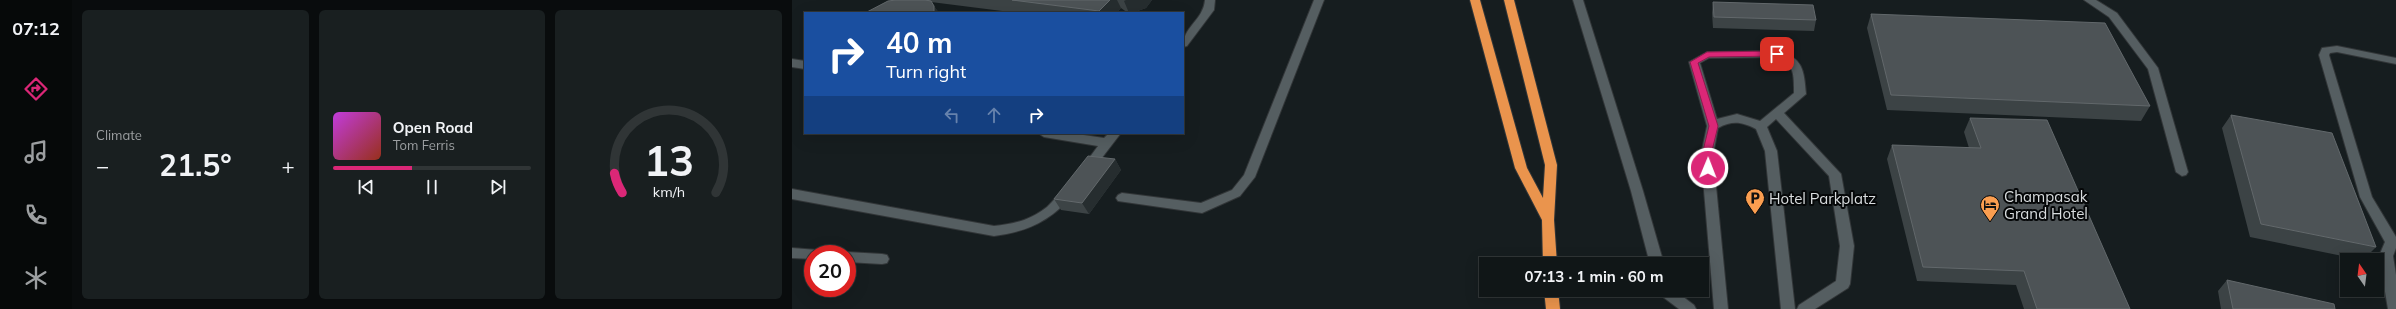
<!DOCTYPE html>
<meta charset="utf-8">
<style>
body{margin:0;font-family:Mulish,sans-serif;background:#191f20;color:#f1f3f6;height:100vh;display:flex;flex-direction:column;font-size:15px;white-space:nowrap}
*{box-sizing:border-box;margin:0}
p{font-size:13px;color:#9c9fa1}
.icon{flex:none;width:22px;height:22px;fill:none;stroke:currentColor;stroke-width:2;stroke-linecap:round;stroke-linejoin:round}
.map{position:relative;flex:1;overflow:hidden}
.sheet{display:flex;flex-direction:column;gap:10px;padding:10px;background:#090c0d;width:720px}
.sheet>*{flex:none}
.banner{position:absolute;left:12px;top:12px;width:380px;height:122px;border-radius:0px;box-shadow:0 4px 16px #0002,0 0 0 1px #303536;background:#1a4fa0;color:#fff;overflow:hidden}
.needle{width:26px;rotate:346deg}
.buttons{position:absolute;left:1548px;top:253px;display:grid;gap:8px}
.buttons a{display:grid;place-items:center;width:44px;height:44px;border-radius:0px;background:#101617;box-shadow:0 4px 16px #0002,0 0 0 1px #303536;font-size:20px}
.speed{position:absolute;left:12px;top:245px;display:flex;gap:8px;font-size:20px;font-weight:700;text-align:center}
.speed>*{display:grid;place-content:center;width:52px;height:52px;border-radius:50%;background:#101617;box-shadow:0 4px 16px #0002,0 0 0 1px #303536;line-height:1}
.speed .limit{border:6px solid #d22;background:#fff;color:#111}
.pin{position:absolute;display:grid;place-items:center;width:34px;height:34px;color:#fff;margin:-17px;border-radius:8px;box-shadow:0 2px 6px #0006}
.me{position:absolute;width:44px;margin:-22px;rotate:1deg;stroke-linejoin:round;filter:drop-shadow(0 0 3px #0008)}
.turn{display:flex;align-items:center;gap:14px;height:84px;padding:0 16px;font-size:18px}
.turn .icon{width:52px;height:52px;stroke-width:2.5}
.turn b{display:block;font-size:28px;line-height:34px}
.lanes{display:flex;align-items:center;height:38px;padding:0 16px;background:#0003;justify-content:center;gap:20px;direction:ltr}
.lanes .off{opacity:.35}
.big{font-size:30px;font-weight:700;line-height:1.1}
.sheet .widget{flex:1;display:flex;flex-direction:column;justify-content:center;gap:6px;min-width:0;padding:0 14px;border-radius:6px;background:#191f20}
.sheet .dial{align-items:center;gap:0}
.dial svg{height:104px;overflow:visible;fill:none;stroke:#303536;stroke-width:7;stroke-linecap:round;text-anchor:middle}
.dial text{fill:#f1f3f6;stroke:none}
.song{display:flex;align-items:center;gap:12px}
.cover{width:48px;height:48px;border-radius:6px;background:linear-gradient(135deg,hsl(290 70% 55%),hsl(10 70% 35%))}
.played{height:4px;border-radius:2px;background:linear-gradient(90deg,#db2777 40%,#303536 40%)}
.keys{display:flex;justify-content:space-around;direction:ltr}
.heat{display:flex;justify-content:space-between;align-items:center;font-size:22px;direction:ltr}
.sheet .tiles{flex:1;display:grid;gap:10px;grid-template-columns:repeat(3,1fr)}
.trip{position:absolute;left:687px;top:257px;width:230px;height:40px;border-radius:0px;background:#101617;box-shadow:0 4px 16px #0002,0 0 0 1px #303536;font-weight:700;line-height:40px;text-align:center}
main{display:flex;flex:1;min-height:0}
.tab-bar{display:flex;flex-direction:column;width:72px;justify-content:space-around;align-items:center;background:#060909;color:#9c9fa1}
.tab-bar .icon{width:28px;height:28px}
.tab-bar .on{color:#db2777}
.tab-bar b{font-size:18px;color:#f1f3f6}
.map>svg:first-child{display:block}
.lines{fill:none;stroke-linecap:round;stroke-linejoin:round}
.lane-casing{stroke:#323638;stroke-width:2}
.highway-casing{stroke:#323638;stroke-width:2}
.lane{fill:#555e61;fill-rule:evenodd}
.highway{fill:#ea944d;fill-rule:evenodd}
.wall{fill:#3c4345}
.shaded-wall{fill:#262d2f}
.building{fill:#4d5356;stroke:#62686b}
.route{fill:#db2777;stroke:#8e194d}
.labels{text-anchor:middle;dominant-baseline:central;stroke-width:4;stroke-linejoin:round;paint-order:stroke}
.poi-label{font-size:15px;fill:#d8dcde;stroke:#050708;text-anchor:start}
</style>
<main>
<nav class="tab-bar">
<b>07:12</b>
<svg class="icon on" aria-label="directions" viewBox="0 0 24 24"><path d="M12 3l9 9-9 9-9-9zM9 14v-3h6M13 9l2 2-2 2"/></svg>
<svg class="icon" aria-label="music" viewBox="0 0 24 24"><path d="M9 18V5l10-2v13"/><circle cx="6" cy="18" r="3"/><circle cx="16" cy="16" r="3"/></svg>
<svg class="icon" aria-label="phone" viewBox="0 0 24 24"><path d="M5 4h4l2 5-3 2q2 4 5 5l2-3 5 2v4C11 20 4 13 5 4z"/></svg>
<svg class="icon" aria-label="climate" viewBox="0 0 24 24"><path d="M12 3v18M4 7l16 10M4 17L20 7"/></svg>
</nav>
<section class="sheet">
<div class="tiles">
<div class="widget"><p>Climate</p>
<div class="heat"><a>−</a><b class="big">21.5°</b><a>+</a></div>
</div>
<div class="widget">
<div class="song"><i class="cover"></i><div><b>Open Road</b><p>Tom Ferris</p></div></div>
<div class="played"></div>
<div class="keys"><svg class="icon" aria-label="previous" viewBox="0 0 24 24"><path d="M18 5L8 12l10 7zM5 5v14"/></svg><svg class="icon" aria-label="pause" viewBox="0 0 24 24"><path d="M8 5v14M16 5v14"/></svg><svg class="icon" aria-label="next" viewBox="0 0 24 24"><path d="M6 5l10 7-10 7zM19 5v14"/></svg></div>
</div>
<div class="widget dial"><svg viewBox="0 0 100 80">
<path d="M14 69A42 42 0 1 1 86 69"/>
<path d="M14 69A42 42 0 0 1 8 54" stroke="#db2777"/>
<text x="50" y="56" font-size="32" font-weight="700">13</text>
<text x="50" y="72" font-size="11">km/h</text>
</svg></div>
</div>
</section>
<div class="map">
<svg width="1604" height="309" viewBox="0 0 1604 309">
<rect width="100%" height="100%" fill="#161d1f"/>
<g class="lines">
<defs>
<path id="lane" d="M413,0H423L422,10L395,46L391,47C391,26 411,21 413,0Z
M522,0H532L463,177L448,196L410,213L326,201L324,198L326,195L330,193L409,203L440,190L452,175Z
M781,0H791L851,191L872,264H858L839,191Z
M1292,0H1304L1325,13L1366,68L1396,172L1394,175L1390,176L1384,172L1356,69L1317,17Z
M1545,46L1604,58V64L1545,52L1538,53L1537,55L1580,197L1604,237V248L1601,256L1604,275V309H1596L1587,256L1593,242L1568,197L1527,55L1530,48Z
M985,51C1011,57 1012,70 1014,94L992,113L1049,174L1062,246L1058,284L1056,288L1023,309H1005L1007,305L1044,281L1048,246L1037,176L984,119L975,127L985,151L1003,309H989L973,151L964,129C950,122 941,120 926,128L921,155L936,309H922L909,155L915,126L897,62L915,52ZM984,57C1003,65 1002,74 1002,93L968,121L945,114L925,119L908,63L917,58Z
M0,59L13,61V69L0,67Z
M246,133H278L312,138L317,133H329L299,172L295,173L289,169L306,146L252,137Z
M276,188L280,190L282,193L280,196C258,221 235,232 202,236L0,199V189L202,226C222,224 239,220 255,207C262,201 267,191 276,188Z
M0,248L26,250L28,254H21V259L0,258Z
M55,252L90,254L95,255L97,259L95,263L90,264L55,262V254H50Z
M865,290H882L902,305L904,309H887L867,294Z"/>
<path id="highway" d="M678,0H688L735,168L751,198L753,165L712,0H722L765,165L762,220L765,264H751L750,220L723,168Z
M752,290H766L768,309H754Z"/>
</defs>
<use href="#lane" class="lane-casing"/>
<use href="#highway" class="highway-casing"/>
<use href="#lane" class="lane"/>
<use href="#highway" class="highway"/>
</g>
<path class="wall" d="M104,0H360L354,8L340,13H336L329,8L324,13H227L139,2L147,13H73Z
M921,2L1024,20L1022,31L921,28L920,13Z
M1079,14L1358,106L1349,121L1095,110L1075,28Z
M1439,115L1584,247L1571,260H1570L1458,237L1430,128Z
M1178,118L1338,309H1232L1224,285L1125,281L1095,159L1100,145L1177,148L1172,132Z
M323,159L329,170L297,214L269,210L262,199Z
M1435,280L1543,309H1429L1426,291Z"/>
<path class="shaded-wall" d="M318,0H325L329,8L324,13H308L307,11Z
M334,0H360L354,8L340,13H337L332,1Z
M142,6L147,13H141Z
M323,159L329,170L297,214L290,203Z"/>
<path class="building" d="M104,0H133L139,1L142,6V12L141,13H73L96,1Z
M220,0H318L307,11Z
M921,2L1021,5L1024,20L922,17Z
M1079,14L1313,23L1358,106L1099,95Z
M1439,115L1540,133L1584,247L1469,224Z
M1178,118L1255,120L1338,309H1245L1232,271L1131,267L1100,145L1189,148Z
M296,156L323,159L290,203L262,199Z
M1435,280L1542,304L1543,309H1441Z"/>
<path class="route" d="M985,51L989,54L987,56L917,57L906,63L926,126L919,155L921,168L916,171L913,170L910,155L917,126L898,62L915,52Z"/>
<defs>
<symbol id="parking-pin" viewBox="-11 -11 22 30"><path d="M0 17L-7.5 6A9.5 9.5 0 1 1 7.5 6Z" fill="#fb9e50" stroke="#050708"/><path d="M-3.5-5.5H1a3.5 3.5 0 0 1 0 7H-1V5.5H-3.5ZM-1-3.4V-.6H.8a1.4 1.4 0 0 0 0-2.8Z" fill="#111"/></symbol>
<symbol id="hotel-pin" viewBox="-11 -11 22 30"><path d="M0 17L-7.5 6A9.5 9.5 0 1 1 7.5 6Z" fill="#fb9e50" stroke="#050708"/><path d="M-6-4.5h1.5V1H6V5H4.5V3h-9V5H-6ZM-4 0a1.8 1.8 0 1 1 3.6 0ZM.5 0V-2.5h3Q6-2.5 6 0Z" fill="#111"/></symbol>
</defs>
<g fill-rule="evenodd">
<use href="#parking-pin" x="952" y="187" width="22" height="30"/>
<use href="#hotel-pin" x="1187" y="194" width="22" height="30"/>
</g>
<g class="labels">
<g class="poi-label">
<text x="1212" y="196">Champasak<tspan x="1212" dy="17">Grand Hotel</tspan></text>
<text x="977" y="198">Hotel Parkplatz</text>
</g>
</g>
</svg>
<div class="buttons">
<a><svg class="needle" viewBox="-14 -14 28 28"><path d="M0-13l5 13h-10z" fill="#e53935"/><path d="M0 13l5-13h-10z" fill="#9c9fa1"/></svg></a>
</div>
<div class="speed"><div class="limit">20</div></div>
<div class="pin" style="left:985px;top:54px;background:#d93025"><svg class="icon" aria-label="arrive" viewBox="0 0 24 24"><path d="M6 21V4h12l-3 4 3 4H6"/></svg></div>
<svg class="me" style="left:916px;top:168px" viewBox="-20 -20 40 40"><circle r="17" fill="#db2777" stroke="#fff" stroke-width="3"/><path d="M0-11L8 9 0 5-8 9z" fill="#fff"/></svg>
<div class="trip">07:13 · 1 min · 60 m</div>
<div class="banner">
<div class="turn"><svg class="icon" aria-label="right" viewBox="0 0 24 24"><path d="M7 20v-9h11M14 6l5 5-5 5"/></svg><div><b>40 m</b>Turn right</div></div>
<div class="lanes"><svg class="icon off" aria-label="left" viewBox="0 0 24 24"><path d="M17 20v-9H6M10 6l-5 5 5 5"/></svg><svg class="icon off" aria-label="ahead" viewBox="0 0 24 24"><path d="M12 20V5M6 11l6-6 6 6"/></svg><svg class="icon" aria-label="right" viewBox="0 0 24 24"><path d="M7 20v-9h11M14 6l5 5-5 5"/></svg></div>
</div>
</div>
</main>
